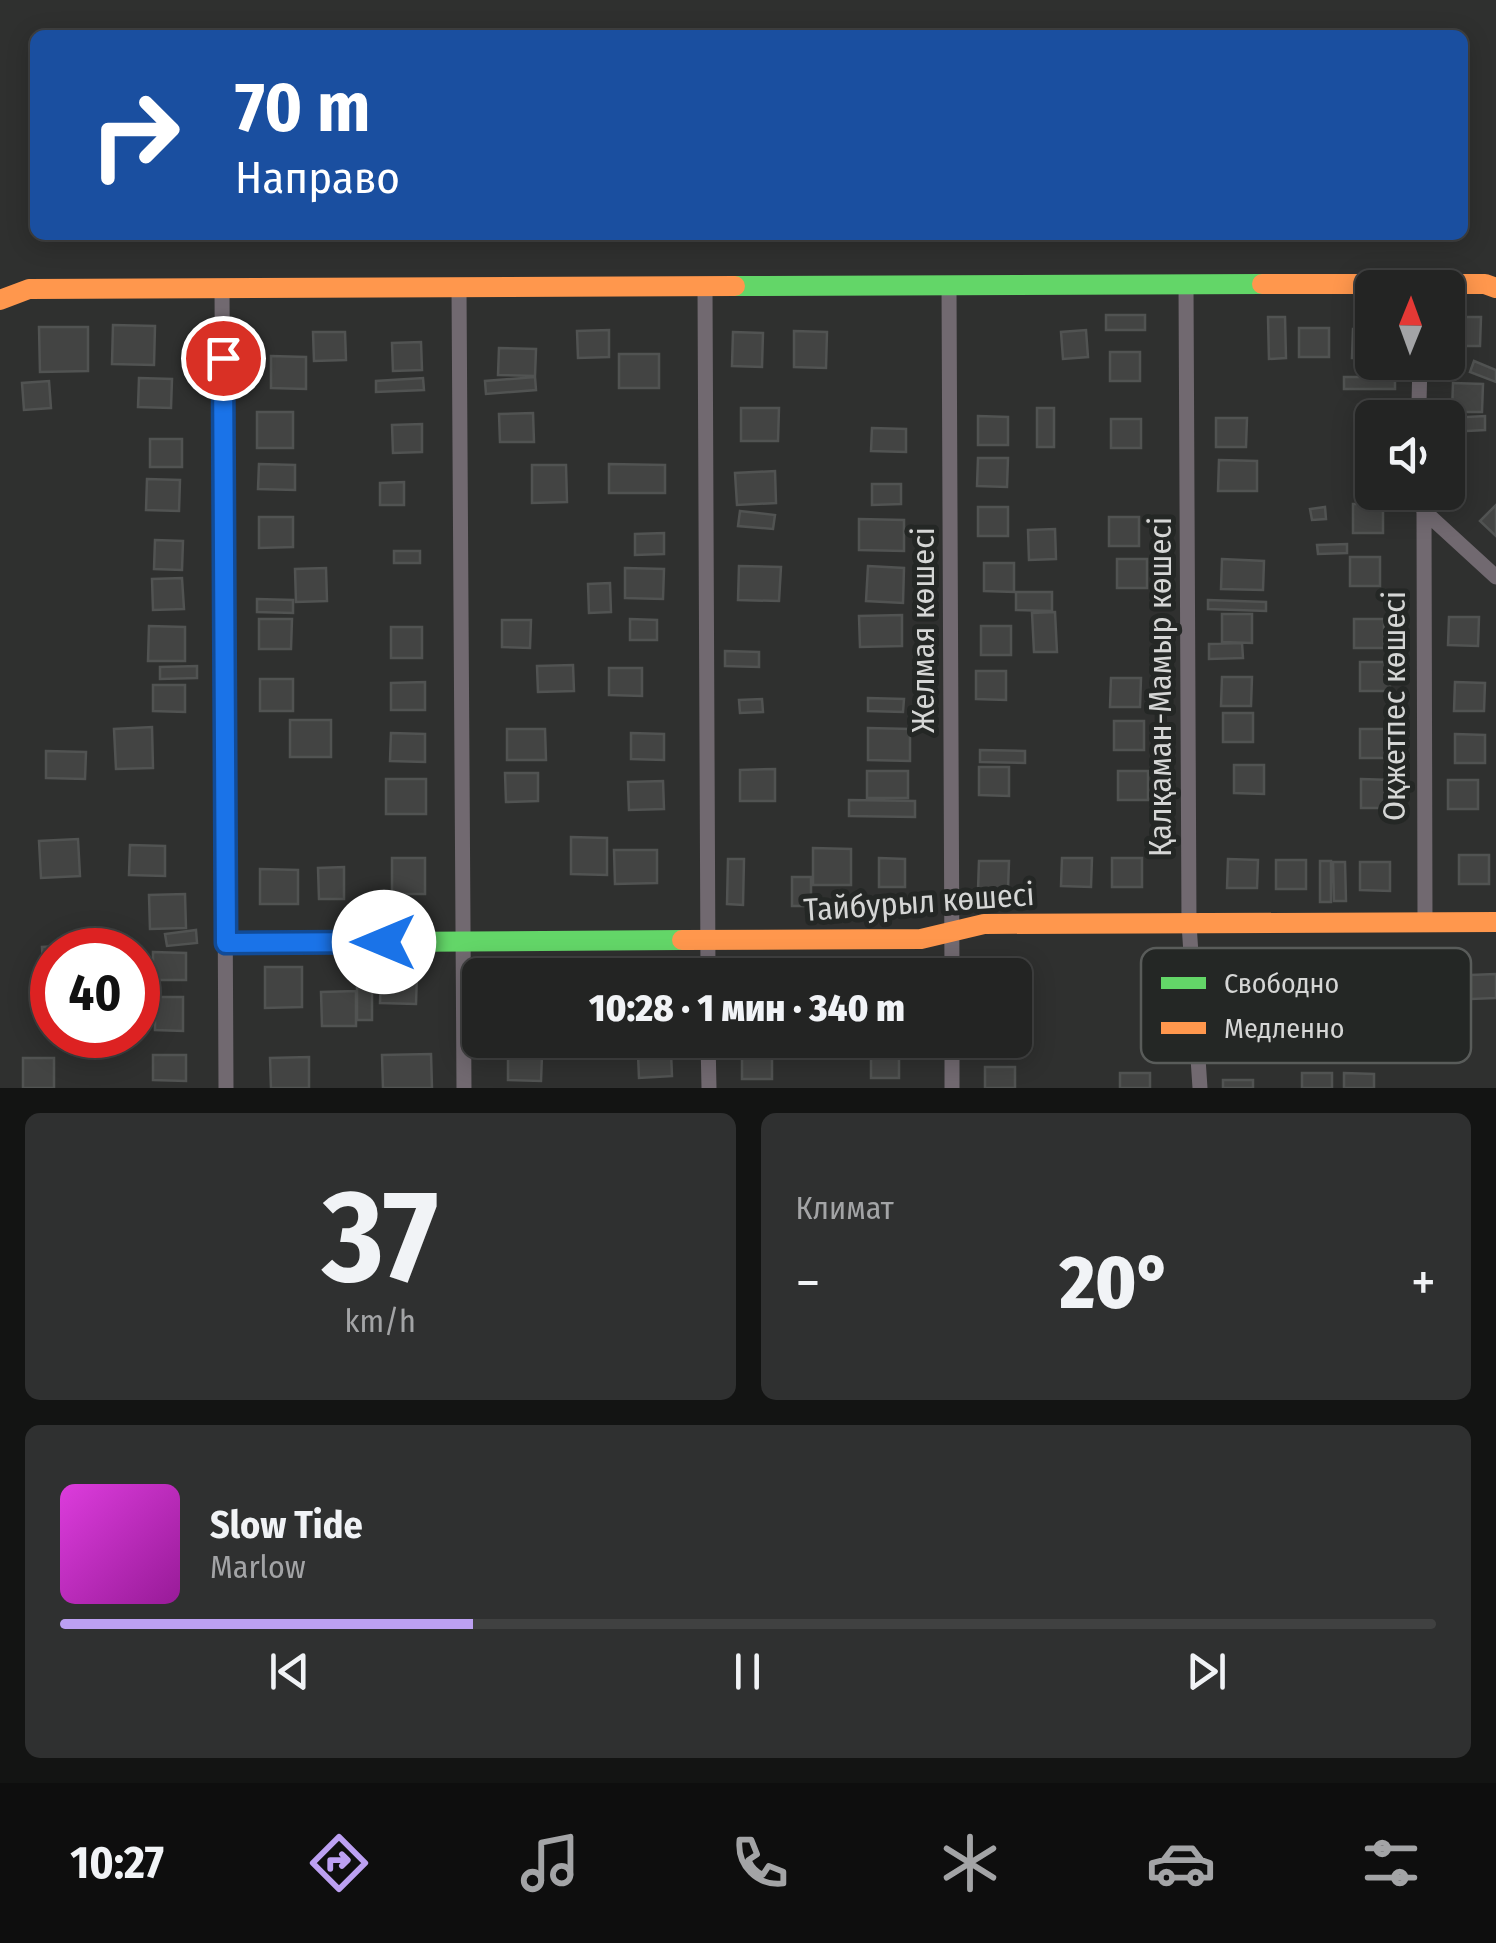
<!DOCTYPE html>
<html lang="ru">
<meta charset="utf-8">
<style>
body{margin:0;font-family:"Fira Sans Condensed",sans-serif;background:#2f3030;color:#f1f3f6;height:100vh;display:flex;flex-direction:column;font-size:38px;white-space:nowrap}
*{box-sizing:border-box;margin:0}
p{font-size:32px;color:#a3a4a6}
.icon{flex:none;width:55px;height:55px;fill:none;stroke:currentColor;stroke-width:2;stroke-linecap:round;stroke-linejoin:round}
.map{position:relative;height:1088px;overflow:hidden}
.details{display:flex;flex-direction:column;gap:25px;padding:25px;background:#131413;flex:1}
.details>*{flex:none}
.banner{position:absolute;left:30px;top:30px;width:1438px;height:210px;border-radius:15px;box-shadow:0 5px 25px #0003,0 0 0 2px #404141;background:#1a4fa0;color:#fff;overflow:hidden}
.needle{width:65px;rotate:1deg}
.fabs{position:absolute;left:1355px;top:270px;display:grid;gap:20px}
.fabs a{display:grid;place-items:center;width:110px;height:110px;border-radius:15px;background:#232423;box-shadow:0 5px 25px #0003,0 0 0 2px #404141;font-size:50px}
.speed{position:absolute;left:30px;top:928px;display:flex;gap:20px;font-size:50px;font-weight:700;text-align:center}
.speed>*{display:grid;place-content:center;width:130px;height:130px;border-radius:50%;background:#232423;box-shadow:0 5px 25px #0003,0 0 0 2px #404141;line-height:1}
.speed .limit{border:15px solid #d22;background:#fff;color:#111}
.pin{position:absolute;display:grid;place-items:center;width:85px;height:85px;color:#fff;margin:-42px;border:5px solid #fff;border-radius:50%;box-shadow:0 2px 10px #0007}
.me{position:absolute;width:110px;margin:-55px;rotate:270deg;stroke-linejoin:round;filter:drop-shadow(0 0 8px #0008)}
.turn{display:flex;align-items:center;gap:35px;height:210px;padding:0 40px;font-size:45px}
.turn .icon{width:130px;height:130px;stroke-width:2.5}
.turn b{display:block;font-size:70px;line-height:85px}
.big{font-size:75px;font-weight:800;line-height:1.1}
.details .tile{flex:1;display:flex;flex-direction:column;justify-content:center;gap:15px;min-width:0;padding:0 35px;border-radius:15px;background:#2f3030}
.details .dial{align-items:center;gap:0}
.dial b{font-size:130px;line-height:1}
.song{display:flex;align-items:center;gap:30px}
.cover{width:120px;height:120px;border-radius:15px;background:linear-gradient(135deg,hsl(300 70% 55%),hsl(300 70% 35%))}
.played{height:10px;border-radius:5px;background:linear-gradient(90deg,#bca0f2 30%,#404141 30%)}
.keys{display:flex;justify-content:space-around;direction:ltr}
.heat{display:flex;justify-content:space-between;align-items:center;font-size:55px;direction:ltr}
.details .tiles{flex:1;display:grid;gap:25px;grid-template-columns:1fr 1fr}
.tile:last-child{grid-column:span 2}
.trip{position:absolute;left:462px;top:958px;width:570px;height:100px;border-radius:15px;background:#232423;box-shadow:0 5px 25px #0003,0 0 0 2px #404141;font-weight:800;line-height:100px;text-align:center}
.dock{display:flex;height:160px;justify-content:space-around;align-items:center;background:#0e0e0e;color:#a3a4a6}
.dock .icon{width:70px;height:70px}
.dock .on{color:#bca0f2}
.dock b{font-size:45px;color:#f1f3f6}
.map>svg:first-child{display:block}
.building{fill:#434443;stroke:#515352;stroke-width:2.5}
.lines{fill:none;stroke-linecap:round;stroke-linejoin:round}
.street{stroke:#716970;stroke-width:15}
.fast{stroke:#63d668;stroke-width:20}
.slow{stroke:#ff974d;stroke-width:20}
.route-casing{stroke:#114b97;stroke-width:25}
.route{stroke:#1a73e8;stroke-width:18}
.labels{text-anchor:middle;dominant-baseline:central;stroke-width:10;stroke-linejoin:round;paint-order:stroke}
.street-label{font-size:32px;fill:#d5d6d5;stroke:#242725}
.key{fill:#242725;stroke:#595c5a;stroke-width:2.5}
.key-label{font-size:28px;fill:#d5d6d5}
</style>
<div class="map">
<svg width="1496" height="1088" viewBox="0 0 1496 1088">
<rect width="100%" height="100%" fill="#2f302f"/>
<path class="building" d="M1106,315H1145V330H1106Z
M1268,317H1285L1286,358L1269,359Z
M1450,317H1481L1480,346H1450Z
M113,325L155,326L154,365L112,364Z
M39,327H88V371L40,372Z
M1299,328H1329V357H1299Z
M1353,329H1372V358H1352Z
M609,330V357L578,358L577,331Z
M1086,330L1088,357L1063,359L1061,332Z
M794,331L827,332L826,368L794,367Z
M313,332H345L346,360L314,361Z
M733,332L763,333L762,367L732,366Z
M421,342L422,370L393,371L392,343Z
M499,348L536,349L535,376L498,375Z
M1110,352H1140V381H1110Z
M619,354H659V388H619Z
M271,356L306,357V389L271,388Z
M1474,361L1496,370V382L1470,372Z
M535,377L536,390L486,394L485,381Z
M1344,377H1395V389H1344Z
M139,378L172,379L171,408L138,407Z
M423,378L424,390L376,392V381Z
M49,381L51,408L24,410L22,383Z
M1453,383L1483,384L1482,412H1452Z
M1358,405H1388V418H1372V434H1357Z
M741,408H779L778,441H741Z
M1037,408H1054V447H1037Z
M257,412H293V448H257Z
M533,413L534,442H500L499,414Z
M978,416L1008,417V445H978Z
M1485,416V430L1448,432V418Z
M1216,418H1247L1246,447H1216Z
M1111,419H1141V448H1111Z
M422,424V452L393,453L392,425Z
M872,428L906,429V452L871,451Z
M150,439H182V467H150Z
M978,458H1008L1007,487L977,486Z
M1219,460L1257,461V491H1218Z
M259,464L295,465V490L258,489Z
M609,464L665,465V493H609Z
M532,465H566L567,502L532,503Z
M775,471L776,503L737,505L735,473Z
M147,479L180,480L179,511L146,510Z
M404,482V505H380V483Z
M872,484H901V504L872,505Z
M1353,504H1383V533H1353Z
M1496,505V536L1480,521Z
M978,507H1008V536H978Z
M1325,507L1326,519L1312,520L1310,509Z
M740,511L775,515L773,529L738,526Z
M259,517H293V547L259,548Z
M1109,517H1139V546H1109Z
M859,519L904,520V551L859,550Z
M1055,529L1056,559L1029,560L1028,530Z
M664,533V554L635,555V534Z
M155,540L183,541L182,570L154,569Z
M1347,544V553L1318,554L1317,545Z
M394,551H420V563H394Z
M1350,557H1380V586H1350Z
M1117,559H1147V588H1117Z
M1222,559L1264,561L1263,590L1221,589Z
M984,563H1014V592L984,591Z
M739,566L781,567L779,601L738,600Z
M868,566L904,568L903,603L866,601Z
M326,568L327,601L296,602L295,569Z
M625,568L664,569L663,599L625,598Z
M182,578L184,609L153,610L152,579Z
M610,583L611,612L589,613L588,584Z
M1016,592H1052V611L1016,610Z
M257,599L293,600V613L257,612Z
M1208,600L1266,602V611L1208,609Z
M1055,612L1057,652H1034L1032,613Z
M1222,614H1252V643L1222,642Z
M902,615V646L860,647L859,616Z
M1449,617H1479L1478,646L1448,645Z
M259,619H292L291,649H259Z
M630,619L657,620V640H630Z
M1354,619H1384V648H1354Z
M502,620H531L530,648L502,647Z
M149,626L185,627V661H148Z
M981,626H1011V655H981Z
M391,627H422V658H391Z
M1242,643L1243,658L1209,659V644Z
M725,651L759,652V667L725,666Z
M1360,662H1390V691H1360Z
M573,665L574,691L538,692L537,666Z
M197,666V678L160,679V667Z
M609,668H642V696L609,695Z
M976,671H1006V700L976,699Z
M1222,677H1252L1251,706H1221Z
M1111,678H1141L1140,707H1110Z
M260,679H293V711H260Z
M425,682V710H391V683Z
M1455,682L1485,683L1484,711H1454Z
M153,685H185V712L153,711Z
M868,698L904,699L903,712L868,711Z
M762,699L763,712L740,713L739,700Z
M1223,713H1253V742H1223Z
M290,720H331V757H290Z
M1114,721H1144V750H1114Z
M152,727L153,768L116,769L114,729Z
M868,728L910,729V761L868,760Z
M507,729H545L546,760H507Z
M1360,729H1390V758H1360Z
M391,733L425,734V762L390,761Z
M631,733L664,734V760L631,759Z
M1455,734L1485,735V763H1455Z
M980,750L1025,751V763L980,762Z
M46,751L86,752L85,779L46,778Z
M1234,765H1264V794L1234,793Z
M979,767H1009V796L979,795Z
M775,769V801H740V770Z
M867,771H908V798H867Z
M1118,771H1148V800H1118Z
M505,773H538V801L506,802Z
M386,779H426V814H386Z
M1361,779L1391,780V808H1361Z
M1448,780H1478V809H1448Z
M663,781L664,809L629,810L628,782Z
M849,800L915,801V817L849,816Z
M571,837L607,838V875L571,874Z
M78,839L80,876L41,878L39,841Z
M130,845L165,846V876L129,875Z
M813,848L851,849V885H813Z
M614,850H657V883L615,884Z
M1459,855H1489V884H1459Z
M392,858H425V894H392Z
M879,858L905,859V887H879Z
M1062,858H1092L1091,887L1061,886Z
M1112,858H1142V887H1112Z
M728,859H744L743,905L727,904Z
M1228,859L1258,860L1257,888H1227Z
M1276,860H1306V889H1276Z
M979,861H1009L1008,890H978Z
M1320,861H1331V902H1320Z
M1333,862H1345L1346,901H1334Z
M1360,862H1390V891L1360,890Z
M344,867V899H319L318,868Z
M260,869L298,870V904H260Z
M792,877H811V906H792Z
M185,894L186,928L150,929L149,895Z
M196,930L197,943L167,946L165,934Z
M80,945L81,950H52V982H44L42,947Z
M153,952L186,953V980H153Z
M265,967H302V1007L265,1008Z
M511,971L548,972L547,975H511Z
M357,972H372V1020H357Z
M381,972L417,973L416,1004L380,1003Z
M1496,974V998L1471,999V975Z
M356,991V1026H322L321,992Z
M155,997H183V1031L155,1030Z
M742,1050L772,1051V1079H742Z
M671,1053L672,1076L639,1078L638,1055Z
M871,1053H899V1078H871Z
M431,1054L432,1088H383L382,1055Z
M153,1055H186V1081L153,1080Z
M508,1055H542L541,1081L508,1080Z
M309,1057V1088H271L270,1058Z
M23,1058H54V1088H23Z
M985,1067H1015V1088H985Z
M1120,1073H1150V1088H1120Z
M1302,1073H1332V1088H1302Z
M1344,1073L1374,1074V1088H1344Z
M1223,1080H1253V1088H1223Z"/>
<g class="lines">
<path class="street" d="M949,285L952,975
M1186,285L1189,924L1200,1088
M705,287L708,975
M459,288L464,1088
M222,289L226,1088
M1415,418L1419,403L1420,362
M1415,492L1424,511L1425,922
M1424,511L1496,577
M708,1040L709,1088
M952,1040V1088"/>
<path class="fast" d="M735,286L1262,284
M226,943L682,940"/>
<path class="slow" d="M1262,284H1485L1496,288
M0,300L29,289L735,286
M682,940L921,939L984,924L1496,922"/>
</g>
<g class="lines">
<defs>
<path id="route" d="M223,358L226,943L384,942"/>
</defs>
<use href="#route" class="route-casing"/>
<use href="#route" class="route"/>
</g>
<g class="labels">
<g class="street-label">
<text transform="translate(923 630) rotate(-90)">Желмая көшесі</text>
<text transform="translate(1160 687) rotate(-90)">Қалқаман-Мамыр көшесі</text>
<text transform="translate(1394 706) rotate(-90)">Оқжетпес көшесі</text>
<text transform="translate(919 902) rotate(-4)">Тайбурыл көшесі</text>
</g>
</g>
<rect x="1141" y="948" width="330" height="115" rx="15" class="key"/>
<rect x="1161" y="977" width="45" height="12" fill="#63d668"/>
<rect x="1161" y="1022" width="45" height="12" fill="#ff974d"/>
<g class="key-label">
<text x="1224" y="993">Свободно</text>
<text x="1224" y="1038">Медленно</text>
</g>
</svg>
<div class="fabs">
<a><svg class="needle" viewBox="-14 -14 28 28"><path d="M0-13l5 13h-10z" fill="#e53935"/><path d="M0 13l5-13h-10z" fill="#a3a4a6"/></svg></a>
<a><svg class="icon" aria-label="sound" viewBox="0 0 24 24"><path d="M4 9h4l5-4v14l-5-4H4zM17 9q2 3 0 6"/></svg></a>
</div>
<div class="speed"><div class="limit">40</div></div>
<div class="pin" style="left:223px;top:358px;background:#d93025"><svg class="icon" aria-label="arrive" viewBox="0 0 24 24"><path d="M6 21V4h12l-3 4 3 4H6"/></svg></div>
<svg class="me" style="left:384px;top:942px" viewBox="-20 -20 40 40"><circle r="19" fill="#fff"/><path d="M0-13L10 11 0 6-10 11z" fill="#1a73e8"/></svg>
<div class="trip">10:28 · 1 мин · 340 m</div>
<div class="banner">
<div class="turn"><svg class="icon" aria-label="right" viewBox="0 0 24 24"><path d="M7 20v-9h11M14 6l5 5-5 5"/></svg><div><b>70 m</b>Направо</div></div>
</div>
</div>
<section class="details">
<div class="tiles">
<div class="tile dial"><b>37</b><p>km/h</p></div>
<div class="tile"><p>Климат</p>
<div class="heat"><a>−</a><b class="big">20°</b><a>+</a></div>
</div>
<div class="tile">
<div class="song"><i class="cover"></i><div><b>Slow Tide</b><p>Marlow</p></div></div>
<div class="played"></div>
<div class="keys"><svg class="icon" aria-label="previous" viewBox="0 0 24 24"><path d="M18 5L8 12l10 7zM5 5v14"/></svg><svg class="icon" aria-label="pause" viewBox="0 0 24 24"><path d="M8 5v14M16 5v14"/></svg><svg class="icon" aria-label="next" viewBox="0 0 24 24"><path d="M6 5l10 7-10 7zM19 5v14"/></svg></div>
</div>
</div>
</section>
<nav class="dock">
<b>10:27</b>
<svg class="icon on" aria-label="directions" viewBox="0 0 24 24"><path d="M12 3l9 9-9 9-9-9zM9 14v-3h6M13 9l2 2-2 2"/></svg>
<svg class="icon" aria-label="music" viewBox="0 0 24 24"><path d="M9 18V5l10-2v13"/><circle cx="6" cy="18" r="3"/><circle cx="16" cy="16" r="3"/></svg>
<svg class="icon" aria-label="phone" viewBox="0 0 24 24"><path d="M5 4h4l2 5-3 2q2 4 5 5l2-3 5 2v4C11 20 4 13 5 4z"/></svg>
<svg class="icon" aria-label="climate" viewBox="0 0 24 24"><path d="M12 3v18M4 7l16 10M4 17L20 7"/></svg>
<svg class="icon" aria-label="car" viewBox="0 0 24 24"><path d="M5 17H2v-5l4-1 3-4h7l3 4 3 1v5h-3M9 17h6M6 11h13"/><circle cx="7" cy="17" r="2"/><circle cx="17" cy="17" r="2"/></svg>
<svg class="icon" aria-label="filters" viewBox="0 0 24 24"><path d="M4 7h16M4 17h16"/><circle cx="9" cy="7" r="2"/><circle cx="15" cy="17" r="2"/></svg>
</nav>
